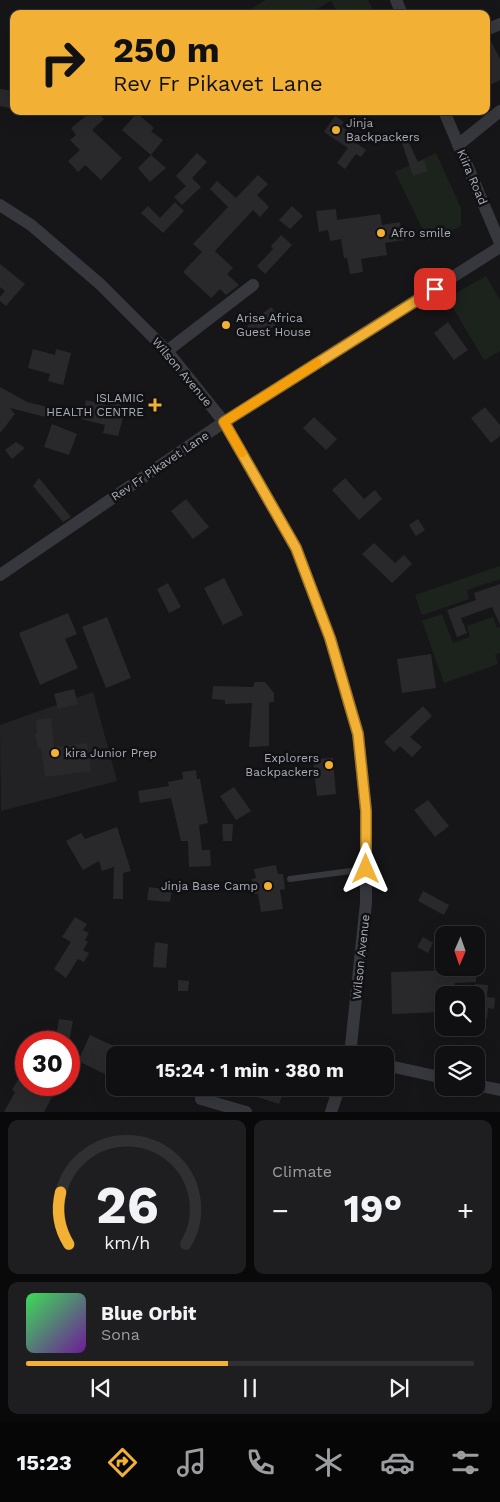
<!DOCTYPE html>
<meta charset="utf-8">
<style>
body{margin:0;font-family:"Work Sans",sans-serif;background:#1e1e20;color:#f1f3f6;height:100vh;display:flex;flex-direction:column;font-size:19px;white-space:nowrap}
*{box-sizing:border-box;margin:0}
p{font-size:16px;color:#9c9d9f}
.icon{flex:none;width:28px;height:28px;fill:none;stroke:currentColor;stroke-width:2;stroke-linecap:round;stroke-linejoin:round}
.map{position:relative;height:1112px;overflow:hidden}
.side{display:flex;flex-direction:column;gap:8px;padding:8px;background:#09090a;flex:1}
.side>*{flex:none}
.banner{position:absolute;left:10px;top:10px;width:480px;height:105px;border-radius:10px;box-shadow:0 5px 20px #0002,0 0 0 1px #303032;background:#f2b134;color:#111;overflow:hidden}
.needle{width:32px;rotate:182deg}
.controls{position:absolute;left:435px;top:926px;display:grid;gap:10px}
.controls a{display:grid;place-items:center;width:50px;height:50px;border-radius:10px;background:#101012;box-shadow:0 5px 20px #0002,0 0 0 1px #303032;font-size:25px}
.speed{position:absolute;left:15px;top:1031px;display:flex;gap:10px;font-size:25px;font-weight:700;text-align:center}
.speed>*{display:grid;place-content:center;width:65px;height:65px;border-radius:50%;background:#101012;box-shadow:0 5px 20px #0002,0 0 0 1px #303032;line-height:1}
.speed .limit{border:8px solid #d22;background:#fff;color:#111}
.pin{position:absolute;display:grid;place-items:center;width:42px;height:42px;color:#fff;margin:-21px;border-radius:10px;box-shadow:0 2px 8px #0006}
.me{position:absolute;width:55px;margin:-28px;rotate:0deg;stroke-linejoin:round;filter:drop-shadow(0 0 4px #0008)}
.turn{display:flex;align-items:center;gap:18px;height:105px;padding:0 20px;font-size:22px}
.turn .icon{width:65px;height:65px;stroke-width:2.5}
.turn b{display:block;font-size:35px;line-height:42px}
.big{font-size:38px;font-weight:700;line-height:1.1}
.side .widget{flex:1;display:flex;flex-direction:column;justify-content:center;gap:8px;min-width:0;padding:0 18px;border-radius:10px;background:#1e1e20}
.side .dial{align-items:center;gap:0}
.dial svg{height:130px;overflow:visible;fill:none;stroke:#303032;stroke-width:7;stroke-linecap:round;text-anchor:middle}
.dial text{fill:#f1f3f6;stroke:none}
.song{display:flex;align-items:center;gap:15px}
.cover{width:60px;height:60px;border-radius:8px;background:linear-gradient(135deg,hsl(130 70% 55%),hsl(280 70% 35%))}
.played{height:5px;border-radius:2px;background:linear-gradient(90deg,#f2b134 45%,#303032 45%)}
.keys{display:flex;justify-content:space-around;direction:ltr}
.heat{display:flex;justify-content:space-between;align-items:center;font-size:28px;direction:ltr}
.side .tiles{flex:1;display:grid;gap:8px;grid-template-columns:1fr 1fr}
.widget:last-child{grid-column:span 2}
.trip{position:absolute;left:106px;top:1046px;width:288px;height:50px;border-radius:10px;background:#101012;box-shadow:0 5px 20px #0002,0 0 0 1px #303032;font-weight:700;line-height:50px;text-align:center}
.menu{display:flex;height:80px;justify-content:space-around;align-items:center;background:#060607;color:#9c9d9f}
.menu .icon{width:35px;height:35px}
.menu .current{color:#f2b134}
.menu b{font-size:22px;color:#f1f3f6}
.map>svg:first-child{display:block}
.built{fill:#222225}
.green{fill:#1c231d}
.building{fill:#29292c}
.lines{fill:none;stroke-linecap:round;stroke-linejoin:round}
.service{stroke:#37383d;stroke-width:6}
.minor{stroke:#37383d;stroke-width:12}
.route-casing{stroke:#9d7322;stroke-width:12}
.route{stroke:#f2b134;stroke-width:9}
.slow{stroke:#f59e0b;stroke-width:9}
.poi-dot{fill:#f2b134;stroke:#111113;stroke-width:2}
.labels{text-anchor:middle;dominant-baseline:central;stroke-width:5;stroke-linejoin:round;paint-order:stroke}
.poi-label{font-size:12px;fill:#a8adb8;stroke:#111113;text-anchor:start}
.street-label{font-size:12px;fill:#a8adb8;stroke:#111113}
</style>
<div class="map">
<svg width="500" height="1112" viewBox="0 0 500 1112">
<rect width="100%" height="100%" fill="#161618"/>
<path class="built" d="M93,692L117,781L1,811L0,725Z"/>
<path class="green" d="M266,0H368L375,14H338L331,1L307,14H241Z
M436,153L461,208V226L428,241L395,172Z
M486,276L500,300V351L484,360L447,298Z
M500,566V579L467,590L469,599L422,615L415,595Z
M442,614L453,643L470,637L467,626L493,617L497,628L500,627V653L495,655L498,664L444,683L422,621Z"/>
<path class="building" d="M489,37L500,59V80L486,87V38Z
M0,89L14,91V109L0,106Z
M92,111H96L104,119L92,130L122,158L101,180L85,165L78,172L68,161L80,150L70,140L76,135L71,128Z
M137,113L154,128L151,131L163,140L151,155L122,130Z
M335,116L344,122L341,126L349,132L347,136L366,150L361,157L356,154L345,169L337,163L348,148L324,132Z
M408,141L418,162L424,160L428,171L413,176L402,143Z
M197,153L207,162L192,178L201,187L182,205L174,197L186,186L176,176Z
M151,155L166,168L150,182L138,168Z
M258,175L268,184L257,195L269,207L260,217L253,210L215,251L233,268L227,274L239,285L226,295L220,289L211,298L183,272L202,252L193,244L228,207L210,189L217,181L236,198Z
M175,202L184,211L163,233L141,213L148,206L160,218Z
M292,206L303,216L290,229L279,220Z
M336,209L337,220L380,214L382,225L400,222L404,240L385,243L387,255L361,259L363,272L350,274L347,258H344L341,239L330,241L328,230L319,232L316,211Z
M281,235L292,245L265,274L257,266L273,249L271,246Z
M0,264L25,284L6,306L0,301V297L5,291L0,287Z
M271,307L282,320L257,339L247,326Z
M448,322L468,350L454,360L434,333Z
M33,349L55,355L56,349L71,353L63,385L48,381L50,374L28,368Z
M0,387L27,402L56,409L53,419L10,408L15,414L0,433Z
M86,400L110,406L111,402L126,406L118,436L103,433L105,425L81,419Z
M485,407L500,425V436L491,443L471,418Z
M314,417L337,439L326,450L303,428Z
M52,424L77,434L69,455L44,447Z
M16,442L25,448L12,459L5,450Z
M39,478L71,517L63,522L33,486Z
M345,478L364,499L375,490L382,499L359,520L332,490Z
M186,499L209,527L193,539L171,511Z
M418,519L425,530L416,536L409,525Z
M374,543L395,563L404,555L412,564L392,583L362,554Z
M224,578L243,615L223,625L204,588Z
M168,583L181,607L169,613L157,589Z
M500,584V625L492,607L461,618L467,633L457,637L447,610L476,600L474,593Z
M68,613L77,634L65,639L78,668L40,685L19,633Z
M107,617L131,678L106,688L82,627Z
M431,654L436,688L402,693L397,659Z
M255,682H265L274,693V702H269V746L249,747L252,703L225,704V700L212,699L213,686L253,687Z
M74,689L78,704L58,709L54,694Z
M423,706L432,716L410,737L422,747L412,757L400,746L394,752L384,742Z
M51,718L54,747L87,743L91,771L45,777L41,748H38L35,734H37L36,720Z
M333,758L336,794L317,796L313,759Z
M196,770L197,779H200L208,823L199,825L202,850H210L211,866L189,867L188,841H181L171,798L140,803L138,791L169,786L168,782L183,779L182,772Z
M234,787L251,811L236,820L220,796Z
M428,800L449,826L435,837L414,810Z
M222,824H233L232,841H223Z
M117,827L131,871L123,873V899H113L114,867L102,871L99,861L83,870L66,841L81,833L85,839Z
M276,865L278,874H283L285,889L280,890L283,909L261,912L258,894H254L252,879L256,878L254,869Z
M149,887L172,890L170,902L147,900Z
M423,891L449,905L444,915L418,901Z
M75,917L87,924L83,930L89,933L85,940L88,942L83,950L89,953L84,962L78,959L66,978L54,969L71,942L62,937Z
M423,937L433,943L428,953L417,947Z
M155,942L168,944L166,968L153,967Z
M454,970V972L476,971V982L455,983V995H444V1012L392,1014L391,972Z
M178,980L189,981L188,991H178Z
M475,984L488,985L487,997L495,998L494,1009L488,1008L487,1019L476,1018Z
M59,1019L73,1021L69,1042H45L47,1029L57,1031Z
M90,1035L133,1055H115V1079L78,1061Z
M19,1078L26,1085H59L44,1112H4L15,1092L12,1090Z
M235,1088H275L284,1090L279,1104L235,1090Z"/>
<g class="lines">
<path class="service" d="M290,879L366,869"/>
<path class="minor" d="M396,0L402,14
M486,30L500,24
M444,111L500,243
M458,145L500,111
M0,205L31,225L100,284L167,351L224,422L296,548L330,638L358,734L366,811V903L350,1055
M167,351L253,285
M0,575L224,422L500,247
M385,1065L444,1078
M476,1085L500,1090
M201,1099L246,1112
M331,1112L339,1088"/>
</g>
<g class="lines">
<defs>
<path id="route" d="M366,869V811L358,734L330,638L296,548L224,422L435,289"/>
</defs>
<use href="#route" class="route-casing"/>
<use href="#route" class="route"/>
<path class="slow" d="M242,453L224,422L317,363"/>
</g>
<g class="poi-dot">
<circle cx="336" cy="130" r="5"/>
<circle cx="381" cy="233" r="5"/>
<circle cx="226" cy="325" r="5"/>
<path d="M152.5 397.5h5v5h5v5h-5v5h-5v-5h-5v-5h5z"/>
<circle cx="55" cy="753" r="5"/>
<circle cx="329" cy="765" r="5"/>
<circle cx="268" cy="886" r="5"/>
</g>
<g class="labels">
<g class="poi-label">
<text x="346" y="123">Jinja<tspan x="346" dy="14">Backpackers</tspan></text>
<text x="391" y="233">Afro smile</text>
<text x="236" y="318">Arise Africa<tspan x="236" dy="14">Guest House</tspan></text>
<text x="144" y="398" text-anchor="end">ISLAMIC<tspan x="144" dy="14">HEALTH CENTRE</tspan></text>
<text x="65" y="753">kira Junior Prep</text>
<text x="319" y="758" text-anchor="end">Explorers<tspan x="319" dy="14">Backpackers</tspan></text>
<text x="258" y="886" text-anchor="end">Jinja Base Camp</text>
</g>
<g class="street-label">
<text transform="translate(472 177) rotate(67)">Kiira Road</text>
<text transform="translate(182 372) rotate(50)">Wilson Avenue</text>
<text transform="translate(160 466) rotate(-34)">Rev Fr Pikavet Lane</text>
<text transform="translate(361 957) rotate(-84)">Wilson Avenue</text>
</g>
</g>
</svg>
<div class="controls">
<a><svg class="needle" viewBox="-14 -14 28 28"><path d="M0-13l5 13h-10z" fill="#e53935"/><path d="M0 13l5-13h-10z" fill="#9c9d9f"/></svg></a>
<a><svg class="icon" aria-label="search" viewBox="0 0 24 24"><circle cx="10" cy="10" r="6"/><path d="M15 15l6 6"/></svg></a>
<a><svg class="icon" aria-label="layers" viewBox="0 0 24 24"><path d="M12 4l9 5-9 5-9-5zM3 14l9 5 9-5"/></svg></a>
</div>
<div class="speed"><div class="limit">30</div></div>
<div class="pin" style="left:435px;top:289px;background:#d93025"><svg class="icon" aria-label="arrive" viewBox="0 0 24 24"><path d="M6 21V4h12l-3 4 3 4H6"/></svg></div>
<svg class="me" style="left:366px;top:869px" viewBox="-20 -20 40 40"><path d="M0-17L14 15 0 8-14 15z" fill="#f2b134" stroke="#fff" stroke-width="4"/></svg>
<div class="trip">15:24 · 1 min · 380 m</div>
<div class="banner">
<div class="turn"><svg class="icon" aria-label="right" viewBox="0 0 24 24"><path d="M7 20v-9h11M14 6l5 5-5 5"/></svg><div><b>250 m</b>Rev Fr Pikavet Lane</div></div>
</div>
</div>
<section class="side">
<div class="tiles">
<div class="widget dial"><svg viewBox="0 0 100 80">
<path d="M14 69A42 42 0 1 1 86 69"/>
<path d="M14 69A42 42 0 0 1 9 37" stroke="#f2b134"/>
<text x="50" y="56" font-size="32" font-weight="700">26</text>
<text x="50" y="72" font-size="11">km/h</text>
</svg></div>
<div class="widget"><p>Climate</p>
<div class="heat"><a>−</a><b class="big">19°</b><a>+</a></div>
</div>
<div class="widget">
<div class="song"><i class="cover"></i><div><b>Blue Orbit</b><p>Sona</p></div></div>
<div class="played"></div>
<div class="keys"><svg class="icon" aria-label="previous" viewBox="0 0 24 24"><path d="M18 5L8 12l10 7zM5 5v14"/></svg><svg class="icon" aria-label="pause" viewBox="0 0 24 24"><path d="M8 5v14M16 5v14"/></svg><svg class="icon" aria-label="next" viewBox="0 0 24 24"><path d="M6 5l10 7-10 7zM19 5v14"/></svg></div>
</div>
</div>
</section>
<nav class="menu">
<b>15:23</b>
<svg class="icon current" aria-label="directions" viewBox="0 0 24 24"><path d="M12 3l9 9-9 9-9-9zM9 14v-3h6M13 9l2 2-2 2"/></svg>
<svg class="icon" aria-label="music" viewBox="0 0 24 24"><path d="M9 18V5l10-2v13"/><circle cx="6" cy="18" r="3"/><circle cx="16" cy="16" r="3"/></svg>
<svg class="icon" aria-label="phone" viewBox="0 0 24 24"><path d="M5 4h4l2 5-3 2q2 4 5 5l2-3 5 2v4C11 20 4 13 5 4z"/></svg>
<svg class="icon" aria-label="climate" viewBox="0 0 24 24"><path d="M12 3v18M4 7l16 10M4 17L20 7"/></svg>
<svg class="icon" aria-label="car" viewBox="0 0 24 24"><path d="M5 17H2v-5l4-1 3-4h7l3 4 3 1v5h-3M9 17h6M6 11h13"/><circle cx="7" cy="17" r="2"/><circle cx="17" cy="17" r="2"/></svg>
<svg class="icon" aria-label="filters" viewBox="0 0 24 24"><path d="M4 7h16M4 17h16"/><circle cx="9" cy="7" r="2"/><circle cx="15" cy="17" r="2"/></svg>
</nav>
